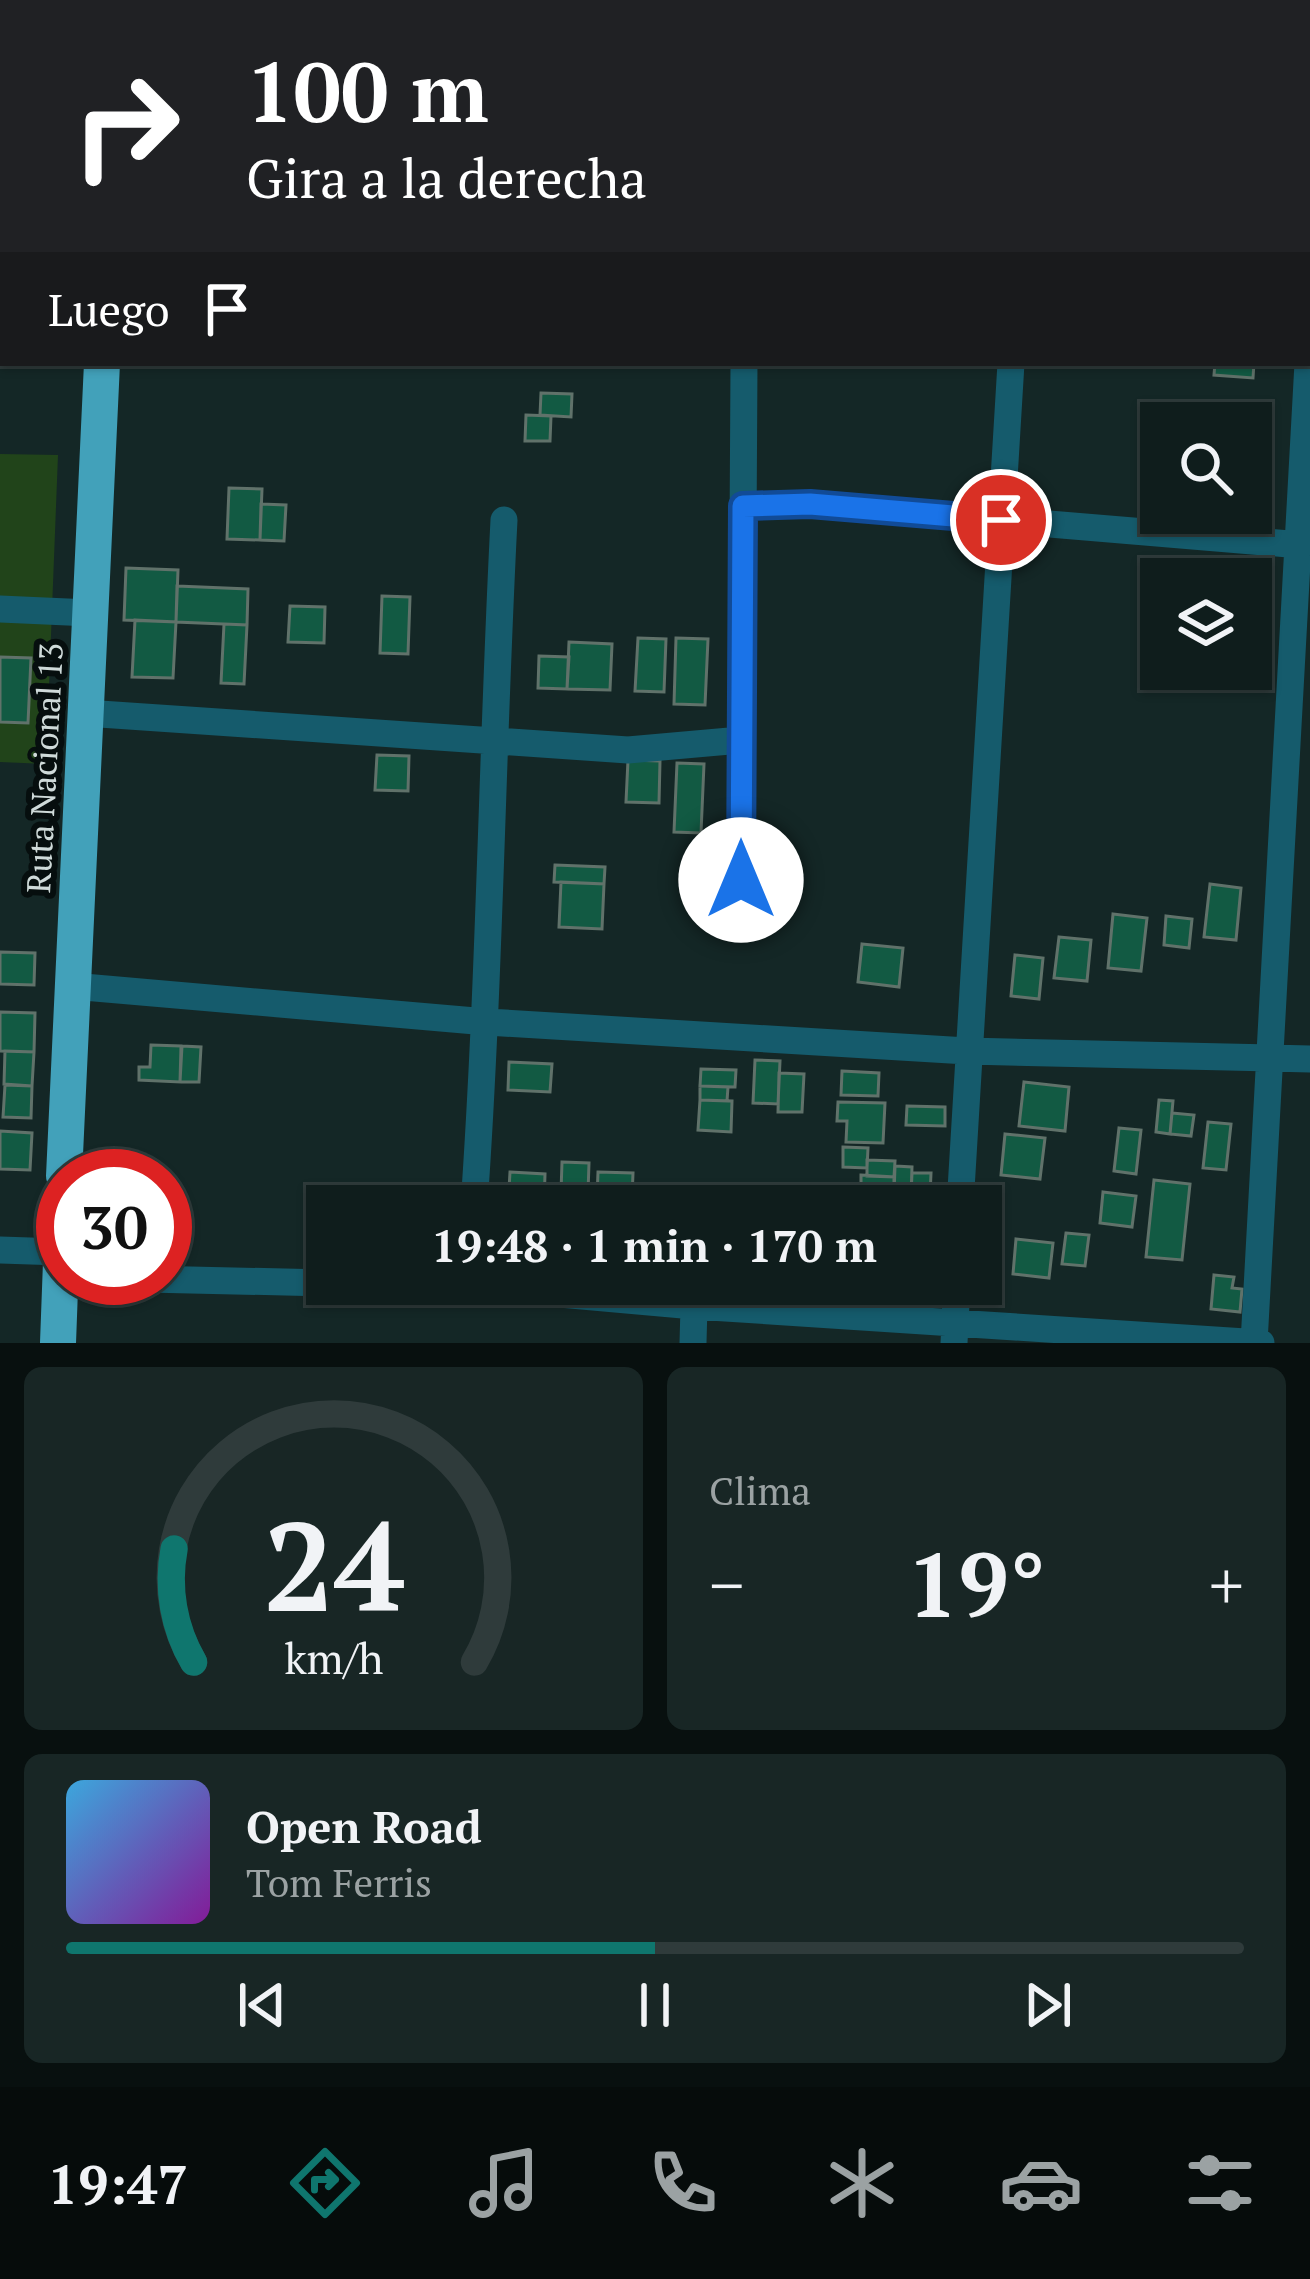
<!DOCTYPE html>
<html lang="es">
<meta charset="utf-8">
<style>
body{margin:0;font-family:"PT Serif",serif;background:#182625;color:#f1f3f6;height:100vh;display:flex;flex-direction:column;font-size:45px;white-space:nowrap}
*{box-sizing:border-box;margin:0}
p{font-size:39px;color:#9ba2a3}
.icon{flex:none;width:66px;height:66px;fill:none;stroke:currentColor;stroke-width:2;stroke-linecap:round;stroke-linejoin:round}
.map{position:relative;height:1343px;overflow:hidden}
.drawer{display:flex;flex-direction:column;gap:24px;padding:24px;background:#08100f;flex:1}
.drawer>*{flex:none}
.banner{position:absolute;left:0px;top:0px;width:1311px;height:366px;box-shadow:0 3px 9px #0004,0 0 0 3px #2f3b3b;background:#202124;color:#fff;overflow:hidden}
.fabs{position:absolute;left:1140px;top:402px;display:grid;gap:24px}
.fabs a{display:grid;place-items:center;width:132px;height:132px;border-radius:0px;background:#0f1d1c;box-shadow:0 3px 9px #0004,0 0 0 3px #2f3b3b;font-size:60px}
.speed{position:absolute;left:36px;top:1149px;display:flex;gap:24px;font-size:60px;font-weight:700;text-align:center}
.speed>*{display:grid;place-content:center;width:156px;height:156px;border-radius:50%;background:#0f1d1c;box-shadow:0 3px 9px #0004,0 0 0 3px #2f3b3b;line-height:1}
.speed .limit{border:18px solid #d22;background:#fff;color:#111}
.pin{position:absolute;display:grid;place-items:center;width:102px;height:102px;color:#fff;margin:-51px;border:6px solid #fff;border-radius:50%;box-shadow:0 3px 12px #0007}
.me{position:absolute;width:132px;margin:-66px;rotate:0deg;stroke-linejoin:round;filter:drop-shadow(0 0 9px #0008)}
.turn{display:flex;align-items:center;gap:42px;height:252px;padding:0 48px;font-size:54px}
.turn .icon{width:156px;height:156px;stroke-width:2.5}
.turn b{display:block;font-size:84px;line-height:102px}
.then{display:flex;align-items:center;height:114px;padding:0 48px;background:#0003;gap:24px;font-size:45px}
.big{font-size:90px;font-weight:600;line-height:1.1}
.drawer .card{flex:1;display:flex;flex-direction:column;justify-content:center;gap:18px;min-width:0;padding:0 42px;border-radius:18px;background:#182625}
.drawer .dial{align-items:center;gap:0}
.dial svg{height:312px;overflow:visible;fill:none;stroke:#2f3b3b;stroke-width:7;stroke-linecap:round;text-anchor:middle}
.dial text{fill:#f1f3f6;stroke:none}
.song{display:flex;align-items:center;gap:36px}
.cover{width:144px;height:144px;border-radius:18px;background:linear-gradient(135deg,hsl(200 70% 55%),hsl(290 70% 35%))}
.played{height:12px;border-radius:6px;background:linear-gradient(90deg,#0f766e 50%,#2f3b3b 50%)}
.keys{display:flex;justify-content:space-around;direction:ltr}
.heat{display:flex;justify-content:space-between;align-items:center;font-size:66px;direction:ltr}
.drawer .tiles{flex:1;display:grid;gap:24px;grid-template-columns:1fr 1fr}
.card:last-child{grid-column:span 2}
.trip{position:absolute;left:306px;top:1185px;width:696px;height:120px;border-radius:0px;background:#0f1d1c;box-shadow:0 3px 9px #0004,0 0 0 3px #2f3b3b;font-weight:600;line-height:120px;text-align:center}
.tabs{display:flex;height:192px;justify-content:space-around;align-items:center;background:#060c0b;color:#9ba2a3}
.tabs .icon{width:84px;height:84px}
.tabs .current{color:#0f766e}
.tabs b{font-size:54px;color:#f1f3f6}
.map>svg:first-child{display:block}
.green{fill:#21441a}
.building{fill:#125a43;stroke:#60726a;stroke-width:3}
.lines{fill:none;stroke-linecap:round;stroke-linejoin:round}
.street{stroke:#155b6c;stroke-width:27}
.highway{stroke:#42a1ba;stroke-width:36}
.route-casing{stroke:#114b97;stroke-width:30}
.route{stroke:#1a73e8;stroke-width:21}
.labels{text-anchor:middle;dominant-baseline:central;stroke-width:12;stroke-linejoin:round;paint-order:stroke}
.street-label{font-size:33px;fill:#cfdad9;stroke:#060e0e}
</style>
<div class="map">
<svg width="1310" height="1343" viewBox="0 0 1310 1343">
<rect width="100%" height="100%" fill="#142726"/>
<path class="green" d="M0,454L58,455L46,764L0,762Z"/>
<path class="building" d="M0,73H3V130H0Z
M1215,363H1254L1253,378L1214,375Z
M541,393L572,394L571,417L540,415Z
M526,415L551,416L550,441H525Z
M229,488L262,489L260,540L227,539Z
M261,504L286,505L284,541L260,540Z
M126,568L178,570L176,622L124,620Z
M177,586L248,589L247,625L176,622Z
M382,596L410,597L408,654L380,653Z
M290,606L325,607L324,643L288,642Z
M135,620L176,622L173,678L132,677Z
M224,624L247,625L244,684L221,683Z
M638,638L666,639L664,692L635,691Z
M676,638L708,639L705,705L674,704Z
M569,642L612,644L610,690L567,689Z
M539,656L569,657L567,689L538,688Z
M0,657L31,658L28,723L0,722Z
M377,755L409,756L408,791L375,790Z
M628,760L660,761L659,803L626,802Z
M677,763L704,764L701,833L674,832Z
M555,865L605,867L604,884L554,882Z
M561,882L604,884L602,929L559,927Z
M1210,884L1241,888L1236,940L1204,937Z
M1113,914L1147,918L1141,971L1108,968Z
M1166,916L1192,919L1189,948L1164,945Z
M1059,937L1091,940L1087,981L1054,978Z
M862,944L903,948L899,987L858,982Z
M0,952L35,953L34,985L0,984Z
M1015,955L1043,958L1039,999L1011,996Z
M0,1012L35,1013L34,1052L0,1051Z
M151,1045L181,1046L180,1082L139,1080V1067H150Z
M182,1046L201,1047L199,1082H180Z
M5,1051L34,1052L32,1086L4,1084Z
M755,1060L780,1061L778,1104L753,1103Z
M509,1062L552,1064L550,1092L508,1090Z
M701,1069L736,1070L735,1087L700,1086Z
M842,1071L879,1073L878,1096L841,1095Z
M779,1073L804,1074L802,1112H778Z
M1024,1082L1069,1087L1065,1131L1019,1126Z
M5,1085L32,1086L31,1118L3,1117Z
M700,1086L728,1087L727,1101L700,1100Z
M700,1100L732,1101L731,1132L698,1130Z
M1159,1100L1173,1101L1170,1134L1156,1132Z
M838,1102L885,1103L883,1143L846,1142L847,1121H837Z
M907,1106L945,1107V1126L906,1125Z
M1172,1113L1194,1115L1191,1136L1170,1134Z
M1208,1122L1231,1124L1226,1170L1203,1168Z
M1119,1128L1141,1130L1136,1174L1114,1171Z
M0,1131L32,1133L30,1170L0,1169Z
M1005,1134L1045,1138L1040,1179L1001,1175Z
M843,1147L868,1148L867,1168L843,1167Z
M867,1160L895,1161L894,1177L867,1176Z
M562,1162L589,1163L588,1193L561,1192Z
M895,1166L912,1167L911,1196L894,1195Z
M510,1172L545,1174L544,1206H508Z
M598,1172L633,1173L632,1199L597,1198Z
M912,1173H931L930,1196H911Z
M861,1175L894,1177V1195L861,1194Z
M1154,1180L1190,1184L1182,1260L1146,1257Z
M1103,1192L1136,1196L1132,1227L1100,1223Z
M598,1198L632,1199L631,1206H597Z
M794,1199L820,1200V1206H793Z
M1066,1233L1089,1235L1085,1266L1062,1264Z
M1016,1239L1053,1243L1049,1278L1013,1274Z
M1214,1275L1234,1277L1232,1288L1242,1289L1240,1312L1211,1309Z"/>
<g class="lines">
<path class="street" d="M0,50H3
M0,340H3
M1308,348L1310,282
M743,506L810,504L1301,545
M0,609L90,613
M85,713L628,750L741,740
M741,880L744,363
M72,986L487,1022L967,1051L1310,1059
M474,1206C490,977 492,749 504,520
M960,1206L1011,363
M0,1250L61,1252
M103,1278L327,1283
M364,1284L469,1286L694,1306L693,1343
M694,1306L1261,1343
M954,1343L957,1284
M1254,1343L1308,363"/>
<path class="highway" d="M120,3V0
M64,1176L102,363
M58,1343L63,1208"/>
</g>
<g class="lines">
<defs>
<path id="route" d="M741,880L743,506L810,504L1001,520"/>
</defs>
<use href="#route" class="route-casing"/>
<use href="#route" class="route"/>
</g>
<g class="labels">
<g class="street-label">
<text transform="translate(44 768) rotate(-87)">Ruta Nacional 13</text>
</g>
</g>
</svg>
<div class="fabs">
<a><svg class="icon" aria-label="search" viewBox="0 0 24 24"><circle cx="10" cy="10" r="6"/><path d="M15 15l6 6"/></svg></a>
<a><svg class="icon" aria-label="layers" viewBox="0 0 24 24"><path d="M12 4l9 5-9 5-9-5zM3 14l9 5 9-5"/></svg></a>
</div>
<div class="speed"><div class="limit">30</div></div>
<div class="pin" style="left:1001px;top:520px;background:#d93025"><svg class="icon" aria-label="arrive" viewBox="0 0 24 24"><path d="M6 21V4h12l-3 4 3 4H6"/></svg></div>
<svg class="me" style="left:741px;top:880px" viewBox="-20 -20 40 40"><circle r="19" fill="#fff"/><path d="M0-13L10 11 0 6-10 11z" fill="#1a73e8"/></svg>
<div class="trip">19:48 · 1 min · 170 m</div>
<div class="banner">
<div class="turn"><svg class="icon" aria-label="right" viewBox="0 0 24 24"><path d="M7 20v-9h11M14 6l5 5-5 5"/></svg><div><b>100 m</b>Gira a la derecha</div></div>
<div class="then">Luego<svg class="icon" aria-label="arrive" viewBox="0 0 24 24"><path d="M6 21V4h12l-3 4 3 4H6"/></svg></div>
</div>
</div>
<section class="drawer">
<div class="tiles">
<div class="card dial"><svg viewBox="0 0 100 80">
<path d="M14 69A42 42 0 1 1 86 69"/>
<path d="M14 69A42 42 0 0 1 9 40" stroke="#0f766e"/>
<text x="50" y="56" font-size="32" font-weight="700">24</text>
<text x="50" y="72" font-size="11">km/h</text>
</svg></div>
<div class="card"><p>Clima</p>
<div class="heat"><a>−</a><b class="big">19°</b><a>+</a></div>
</div>
<div class="card">
<div class="song"><i class="cover"></i><div><b>Open Road</b><p>Tom Ferris</p></div></div>
<div class="played"></div>
<div class="keys"><svg class="icon" aria-label="previous" viewBox="0 0 24 24"><path d="M18 5L8 12l10 7zM5 5v14"/></svg><svg class="icon" aria-label="pause" viewBox="0 0 24 24"><path d="M8 5v14M16 5v14"/></svg><svg class="icon" aria-label="next" viewBox="0 0 24 24"><path d="M6 5l10 7-10 7zM19 5v14"/></svg></div>
</div>
</div>
</section>
<nav class="tabs">
<b>19:47</b>
<svg class="icon current" aria-label="directions" viewBox="0 0 24 24"><path d="M12 3l9 9-9 9-9-9zM9 14v-3h6M13 9l2 2-2 2"/></svg>
<svg class="icon" aria-label="music" viewBox="0 0 24 24"><path d="M9 18V5l10-2v13"/><circle cx="6" cy="18" r="3"/><circle cx="16" cy="16" r="3"/></svg>
<svg class="icon" aria-label="phone" viewBox="0 0 24 24"><path d="M5 4h4l2 5-3 2q2 4 5 5l2-3 5 2v4C11 20 4 13 5 4z"/></svg>
<svg class="icon" aria-label="climate" viewBox="0 0 24 24"><path d="M12 3v18M4 7l16 10M4 17L20 7"/></svg>
<svg class="icon" aria-label="car" viewBox="0 0 24 24"><path d="M5 17H2v-5l4-1 3-4h7l3 4 3 1v5h-3M9 17h6M6 11h13"/><circle cx="7" cy="17" r="2"/><circle cx="17" cy="17" r="2"/></svg>
<svg class="icon" aria-label="filters" viewBox="0 0 24 24"><path d="M4 7h16M4 17h16"/><circle cx="9" cy="7" r="2"/><circle cx="15" cy="17" r="2"/></svg>
</nav>
